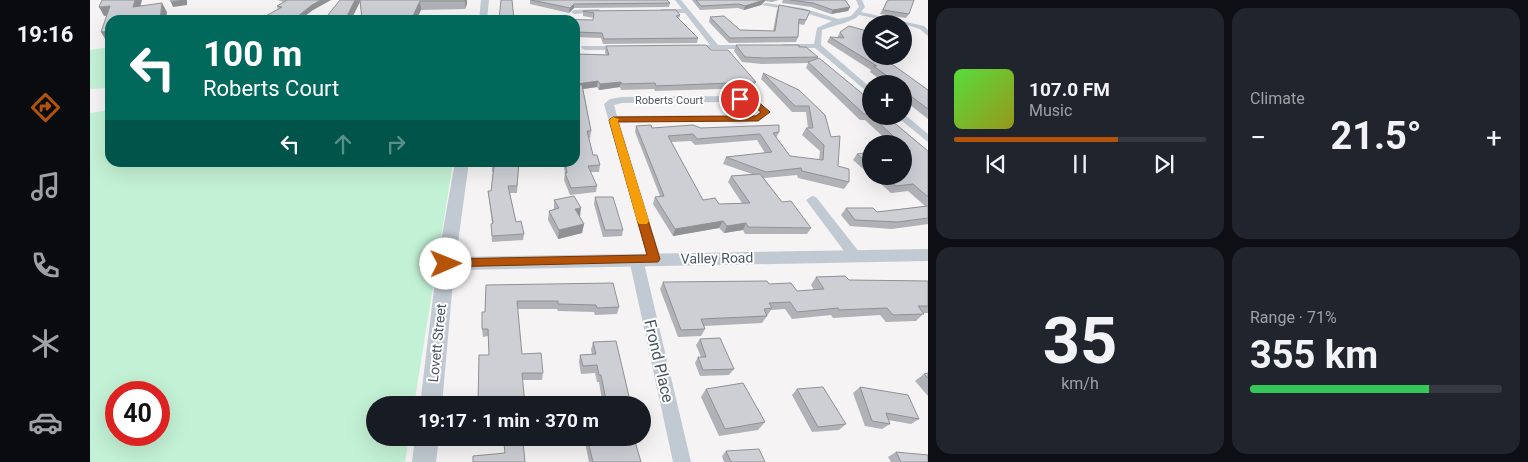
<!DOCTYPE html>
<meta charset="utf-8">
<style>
body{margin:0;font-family:Roboto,sans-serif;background:#20242c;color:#f1f3f6;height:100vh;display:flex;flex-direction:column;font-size:19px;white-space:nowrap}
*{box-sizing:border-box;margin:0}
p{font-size:16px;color:#9ea1a6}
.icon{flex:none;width:28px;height:28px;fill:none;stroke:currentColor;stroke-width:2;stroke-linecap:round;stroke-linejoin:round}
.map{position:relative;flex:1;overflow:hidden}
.drawer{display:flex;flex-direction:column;gap:8px;padding:8px;background:#0d0f14;width:600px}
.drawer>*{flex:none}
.hud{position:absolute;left:15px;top:15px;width:475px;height:152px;border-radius:15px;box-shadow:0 5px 20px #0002;background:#00695c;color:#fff;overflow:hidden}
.buttons{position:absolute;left:772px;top:15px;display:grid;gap:10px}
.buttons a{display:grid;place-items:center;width:50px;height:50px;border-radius:50%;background:#171b24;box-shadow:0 5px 20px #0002;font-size:25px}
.speed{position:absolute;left:15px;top:381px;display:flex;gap:10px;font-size:25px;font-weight:700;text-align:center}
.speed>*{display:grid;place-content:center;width:65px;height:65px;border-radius:50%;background:#171b24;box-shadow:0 5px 20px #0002;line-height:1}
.speed .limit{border:8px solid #d22;background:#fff;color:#111}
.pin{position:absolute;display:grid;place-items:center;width:42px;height:42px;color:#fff;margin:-21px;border:2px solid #fff;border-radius:50%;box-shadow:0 1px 5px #0007}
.me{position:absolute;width:55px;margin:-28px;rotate:89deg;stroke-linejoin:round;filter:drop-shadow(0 0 4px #0008)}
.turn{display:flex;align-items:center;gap:18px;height:105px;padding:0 15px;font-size:22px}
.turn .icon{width:65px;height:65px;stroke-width:2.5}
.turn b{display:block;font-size:35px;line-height:42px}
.lanes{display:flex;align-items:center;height:48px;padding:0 15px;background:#0003;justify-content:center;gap:25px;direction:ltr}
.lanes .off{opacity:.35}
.big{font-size:38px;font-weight:700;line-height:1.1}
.drawer .card{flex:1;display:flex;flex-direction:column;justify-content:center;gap:8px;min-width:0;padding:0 18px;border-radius:15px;background:#20242c}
.drawer .dial{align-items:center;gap:0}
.dial b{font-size:65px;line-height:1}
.song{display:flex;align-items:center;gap:15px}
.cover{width:60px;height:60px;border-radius:8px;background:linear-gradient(135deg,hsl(110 70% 55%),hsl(60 70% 35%))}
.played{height:5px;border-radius:2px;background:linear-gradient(90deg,#b45309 65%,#363941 65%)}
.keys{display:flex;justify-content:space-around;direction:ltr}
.heat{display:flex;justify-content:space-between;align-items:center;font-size:28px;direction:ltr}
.charge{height:8px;border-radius:4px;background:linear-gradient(90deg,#34c759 71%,#363941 0)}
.drawer .tiles{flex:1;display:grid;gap:8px;grid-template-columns:repeat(2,1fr)}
.trip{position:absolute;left:276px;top:396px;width:285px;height:50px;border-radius:25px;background:#171b24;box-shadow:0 5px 20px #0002;font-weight:700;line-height:50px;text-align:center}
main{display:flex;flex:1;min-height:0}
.tabs{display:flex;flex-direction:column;width:90px;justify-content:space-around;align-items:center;background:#090b0e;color:#9ea1a6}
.tabs .icon{width:35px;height:35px}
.tabs .active{color:#b45309}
.tabs b{font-size:22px;color:#f1f3f6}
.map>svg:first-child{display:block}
.green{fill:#c3f1d5;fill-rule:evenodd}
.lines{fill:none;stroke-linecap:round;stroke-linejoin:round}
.minor{fill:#c1cad2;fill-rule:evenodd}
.tertiary{fill:#c1cad2;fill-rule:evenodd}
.wall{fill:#b0b2b7;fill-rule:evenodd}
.shaded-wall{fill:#909195}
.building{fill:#cdcfd5;stroke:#909195}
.route{fill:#b45309;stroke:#753606}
.slow{fill:#f59e0b}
.labels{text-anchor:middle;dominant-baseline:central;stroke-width:4;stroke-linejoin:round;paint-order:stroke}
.far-street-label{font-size:11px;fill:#4a5661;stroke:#fff}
.street-label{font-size:14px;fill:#4a5661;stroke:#fff}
.near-street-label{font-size:16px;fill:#4a5661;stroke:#fff}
</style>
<main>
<nav class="tabs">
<b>19:16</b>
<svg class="icon active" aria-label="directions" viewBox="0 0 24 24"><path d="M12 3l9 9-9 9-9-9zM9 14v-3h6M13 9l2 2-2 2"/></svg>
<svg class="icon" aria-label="music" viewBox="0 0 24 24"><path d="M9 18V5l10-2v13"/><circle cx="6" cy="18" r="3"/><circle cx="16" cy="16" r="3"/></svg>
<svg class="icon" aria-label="phone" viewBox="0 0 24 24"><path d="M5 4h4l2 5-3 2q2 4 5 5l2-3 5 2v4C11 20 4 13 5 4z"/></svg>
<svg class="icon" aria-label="climate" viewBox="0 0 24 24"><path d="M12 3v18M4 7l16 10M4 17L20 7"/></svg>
<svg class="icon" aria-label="car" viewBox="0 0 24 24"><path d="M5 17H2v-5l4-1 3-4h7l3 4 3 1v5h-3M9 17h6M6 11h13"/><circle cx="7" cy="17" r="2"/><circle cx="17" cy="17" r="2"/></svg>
</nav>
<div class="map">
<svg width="838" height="462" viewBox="0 0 838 462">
<rect width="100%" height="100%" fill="#f5f3f3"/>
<path class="green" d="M20,47V88L0,89V50Z
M20,110V162L363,163L324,405H285V438H319L315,462H0V113ZM69,392V435H26V392Z"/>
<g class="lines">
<path class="minor" d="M585,0H591L628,45H662L666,47L662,49H599V45H620L595,13L569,12L571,9H592Z
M766,0H772L775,7L771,12L834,26L838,30V36L830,29L814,24L769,15C764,22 741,26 732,30L731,45L781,88V95L725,48H694L690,46L694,44H724L727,28L742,21L712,12L672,5L675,3L713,8L748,19L761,16L769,7Z
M509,9L511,12L484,14L481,12L484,10Z
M492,46H532L536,48L532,50H495L491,48Z
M650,96L666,100L681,112L668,121L529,122L571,259L569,263H559L514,104L520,99L532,97ZM650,102L660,104L670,112L666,115L527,116L524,105L532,103Z
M814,114L838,134V142L806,116H814Z
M722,196L726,197L770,253L772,256L770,259H760L716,200Z
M546,254L551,255L553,259L601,462H583L539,259L541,255Z"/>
<path class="tertiary" d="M391,0H399L397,20H389Z
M365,162H379L366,257L838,249V261L364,270L352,405H330L347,264Z
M325,438H349L346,462H322Z"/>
</g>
<path class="wall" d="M187,0H241L223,10L188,9L187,6L194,2Z
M250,0H377V4L375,9L331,10L326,20H272L270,2Z
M440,0L580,3L579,7L484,8L479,13L440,4Z
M602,0H689L682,2L675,1L671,5L654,10L648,8L610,10Z
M693,0H755L760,7L758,11L741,14L721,7L692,3Z
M797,1L819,14L816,18L790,14Z
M689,5L720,11L714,25L709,24L708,37L706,42L639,43L619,22L620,17L650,30L683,31L687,10Z
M493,11L590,15L589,19L608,38L607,43L513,44L511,38L485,37V20H503L504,18L493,16Z
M750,32L781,40L775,44L784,57L838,90V119L814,100V84H796L780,72L781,70L737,42L740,37L747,38Z
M646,45L709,47L728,57L727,59L780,100L779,102L838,151V224L802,229L760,226L751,215L756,208L787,212L835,206L818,191L801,193L782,176H814V144H801L775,120H770L716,68L718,63L672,64L652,62L644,51Z
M516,46L621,50L666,82L663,88L565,91L564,89L531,90L530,87L509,90L507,87L493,89L501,131L500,138H499L503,155L510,165L509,172H500L507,186L506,192L480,195L474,180L475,173L473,162H485V54L516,55L515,52Z
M673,73L735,115L748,166L759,182L754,189L708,178L707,175L674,178L692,202L721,228L717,234H655L653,230L634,233L629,228L583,236L563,204L565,197L570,196L545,132L546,126L562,128H611L689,132L686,138L700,156L729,160L730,151L712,135L716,128H718L716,112H702L671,79ZM667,140L675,153L636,157L633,164L662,174L641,176L638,182L652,203L629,204L613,200L581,142L601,141L605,145Z
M781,152V176L763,160L767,154Z
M402,162H429L427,193H420L426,222L434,234L433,240L402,242L401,224L402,223L398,191H401L403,172H402Z
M505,197L533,230L532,236L513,237L504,204Z
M464,200L490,217L494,224L492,233L468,239L458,220L459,211L464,209Z
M726,277L759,280L838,281V313H834L826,321L796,322L790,315L743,318L741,315L702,319L695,309L681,310L672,323L614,326L615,329L611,336L588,337L570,289L573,282L679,284L707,291L724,290L721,285Z
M396,285L529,307L527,314L505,315L504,312L468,311L467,309H427L432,354L453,373L452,380H433L399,355L398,336L393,337L392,329L395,312Z
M610,339L644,369L639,375L610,376L605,363L608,357H611L606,345Z
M503,342L541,405H487L488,401L512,400L509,382H507L505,373L491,374L489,362L490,355L502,354L501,350Z
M838,373V396L825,381L834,374Z
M770,387L829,419L821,424L798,420L800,424L792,429L775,426L763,393Z
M616,389L675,422L668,430L629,436L611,397Z
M707,389L756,424L749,430L722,432L702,395Z
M494,438H544L551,462H499Z
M636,451L675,462H634L632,456Z
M806,452L838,462H801L798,457Z"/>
<path class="shaded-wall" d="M45,0H52L48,16L43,7Z
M95,0H97V5L83,7L81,2Z
M231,0H241L223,10L210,20H203L222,5Z
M265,0H271L261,20H255Z
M375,0H377V4L375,9Z
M674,0H676L671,5L654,10L655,6Z
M330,1L331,10L326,20H322V18Z
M72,3L77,12L76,20H70Z
M484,4V8L479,13L480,8Z
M20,6L25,15L14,16L9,7Z
M760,7L758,11L741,14L743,10Z
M20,31V41L17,42L11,32Z
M781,37V40L771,48L774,42Z
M508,81L507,87L486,90L487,84Z
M531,82L530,87L509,90L510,84Z
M491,208L490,217L485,209Z
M633,221L629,228L583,236L585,229Z
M656,223L653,230L634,233L637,226Z
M494,224L492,233L468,239L469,230Z"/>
<path class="building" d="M12,0H45L43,7L72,3L70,20H20V31L11,32L20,6L9,7Z
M81,0H95L81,2Z
M197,0H231L222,5L203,20H170L172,18L192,7L187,6Z
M250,0H265L255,20H234Z
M270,0H375V1H330L322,18L273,20H272Z
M411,0H422L424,20H409Z
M441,0H577L580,3L484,4L480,8Z
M606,0H674L655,6L649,4L611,6Z
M700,0H755L760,7L743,10L723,3Z
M799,0H824L819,14L793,10L797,1Z
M689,5L720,11L716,20L709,19L708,37L640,38L620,17L634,16L650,30L685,31Z
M586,10L590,15L586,16L608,38L514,39L512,33L485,32V20H467L468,19L503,20L504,13L493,11Z
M759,26L781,32V37L774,42L781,53V56H783L784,57H792L838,90V109L814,91V84H805L803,82H806L783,66H787L740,37L754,38L750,32Z
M616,45L621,50H638L666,82L566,86L565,83L532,84L531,82L510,84L508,81L487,84L492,85L501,131H497L503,155H507L510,165L498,166L507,186L481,188L475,173H477L475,162H485V74H486L485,69V54L519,55L516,46Z
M646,45H709V47H716L728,57L674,58L655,57Z
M729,58L780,100H777L781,104V116H796L838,151V197L823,184L806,186L794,176H814V157H819L814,153V152L821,151L814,145V144H812L779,114H774L718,62Z
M673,73L709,90L735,115L741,137L750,136L748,166L759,169V182L712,171L711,168L676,172L636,157L682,152L670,134L607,139L603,134L578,136L613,200L625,198L629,204L660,203L641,176L670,174L692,202L701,201L721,228L658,227L656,223L637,226L633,221L585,229L565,197L574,196L546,126L561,125L562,128L603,125L611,128L689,125V132L683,133L700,156L733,160L734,145L716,128H723L719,106H705Z
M781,152V166L767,154Z
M402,162H429L427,186H418L426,222L431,221L434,234L402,236L401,224L403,223L398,191H401L404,166H402Z
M484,196L491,208L485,209L494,224L469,230L459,211L469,208L464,200Z
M505,197H523L533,230H515Z
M838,206V218L808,222L765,220L756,208H783L787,212Z
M755,276L759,280L838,281V306H828L834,314L803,315L797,308L749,310L748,308L707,312L700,302L679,303L682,308L674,309L677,316L611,319L615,329L591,330L573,282L677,281L679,284L701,283L707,291L734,289L726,277Z
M523,283L529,307L507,308L506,305L468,304V301H427L432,354L451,353L453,373H432L435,405H388L389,355H399L398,329H392V312H395L396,285Z
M630,338L644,369L613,370L608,357H616L610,339Z
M526,341L541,405H488V401L516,400L511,375H509L507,365L493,366L490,355L506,354L503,342Z
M838,373V378L834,374Z
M653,383L675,422L635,429L616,389Z
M733,387L756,424L728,427L707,389Z
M770,387L818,395L829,419L796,413L800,424L782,421Z
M497,438H544L551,462H503Z
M433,442L435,462H383V456L415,453L414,444Z
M669,449L675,462H641L636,451Z
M806,452L838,455V462H811Z"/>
<path class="route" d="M650,97L666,100L680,112L668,121L528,122L570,259L568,262L352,267L350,264L356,259L557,255L519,120L523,117L666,116L671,112L660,104L648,101V98Z"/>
<path class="slow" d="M523,117L529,119L528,121L559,221L557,224H549L547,221L519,120Z"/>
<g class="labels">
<g class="far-street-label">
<text x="579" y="100">Roberts Court</text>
</g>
<g class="street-label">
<text transform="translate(627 258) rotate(-1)">Valley Road</text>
<text transform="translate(347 343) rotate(-84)">Lovett Street</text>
</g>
<g class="near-street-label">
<text transform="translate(569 361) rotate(77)">Frond Place</text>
</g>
</g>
</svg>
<div class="buttons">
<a><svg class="icon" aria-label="layers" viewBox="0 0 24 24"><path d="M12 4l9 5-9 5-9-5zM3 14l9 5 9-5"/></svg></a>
<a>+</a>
<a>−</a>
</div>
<div class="speed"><div class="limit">40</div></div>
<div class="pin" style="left:650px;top:99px;background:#d93025"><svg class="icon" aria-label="arrive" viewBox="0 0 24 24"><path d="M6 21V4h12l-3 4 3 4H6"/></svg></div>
<svg class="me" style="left:356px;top:264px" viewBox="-20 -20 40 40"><circle r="19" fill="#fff"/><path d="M0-13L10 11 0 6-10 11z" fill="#b45309"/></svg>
<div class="trip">19:17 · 1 min · 370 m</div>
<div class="hud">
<div class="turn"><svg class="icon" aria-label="left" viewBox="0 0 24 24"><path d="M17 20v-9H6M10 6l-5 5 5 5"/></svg><div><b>100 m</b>Roberts Court</div></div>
<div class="lanes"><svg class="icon" aria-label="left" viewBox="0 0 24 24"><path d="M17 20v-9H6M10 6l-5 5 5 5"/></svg><svg class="icon off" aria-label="ahead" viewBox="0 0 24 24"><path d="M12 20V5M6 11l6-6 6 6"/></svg><svg class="icon off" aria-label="right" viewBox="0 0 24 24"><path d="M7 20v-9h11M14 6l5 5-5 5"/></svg></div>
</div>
</div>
<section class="drawer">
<div class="tiles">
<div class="card">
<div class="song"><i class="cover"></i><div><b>107.0 FM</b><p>Music</p></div></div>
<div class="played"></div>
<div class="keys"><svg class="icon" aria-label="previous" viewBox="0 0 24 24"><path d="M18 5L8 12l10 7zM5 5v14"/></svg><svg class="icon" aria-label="pause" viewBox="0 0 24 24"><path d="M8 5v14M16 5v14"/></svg><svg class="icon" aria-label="next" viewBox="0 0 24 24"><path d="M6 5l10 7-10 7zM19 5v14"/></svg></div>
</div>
<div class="card"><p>Climate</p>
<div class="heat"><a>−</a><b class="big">21.5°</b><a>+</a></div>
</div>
<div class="card dial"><b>35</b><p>km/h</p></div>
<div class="card"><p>Range · 71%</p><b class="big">355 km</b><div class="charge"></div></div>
</div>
</section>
</main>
